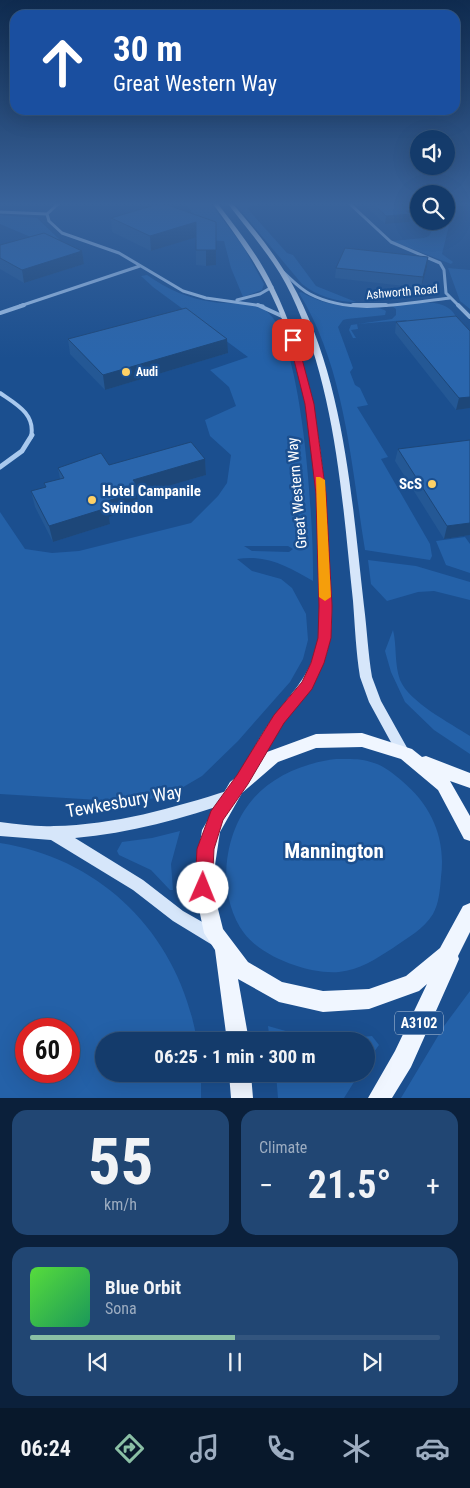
<!DOCTYPE html>
<meta charset="utf-8">
<style>
body{margin:0;font-family:"Roboto Condensed",sans-serif;background:#214673;color:#f1f3f6;height:100vh;display:flex;flex-direction:column;font-size:19px;white-space:nowrap}
*{box-sizing:border-box;margin:0}
p{font-size:16px;color:#9dadc1}
.icon{flex:none;width:28px;height:28px;fill:none;stroke:currentColor;stroke-width:2;stroke-linecap:round;stroke-linejoin:round}
.map{position:relative;height:1098px;overflow:hidden}
.panel{display:flex;flex-direction:column;gap:12px;padding:12px;background:#0b203b;flex:1}
.panel>*{flex:none}
.top-card{position:absolute;left:10px;top:10px;width:450px;height:105px;border-radius:15px;box-shadow:0 5px 20px #0002,0 0 0 1px #33557e;background:#1a4fa0;color:#fff;overflow:hidden}
.controls{position:absolute;left:410px;top:130px;display:grid;gap:10px}
.controls a{display:grid;place-items:center;width:45px;height:45px;border-radius:50%;background:#143b6b;box-shadow:0 5px 20px #0002,0 0 0 1px #33557e;font-size:25px}
.speed{position:absolute;left:15px;top:1018px;display:flex;gap:10px;font-size:25px;font-weight:700;text-align:center}
.speed>*{display:grid;place-content:center;width:65px;height:65px;border-radius:50%;background:#143b6b;box-shadow:0 5px 20px #0002,0 0 0 1px #33557e;line-height:1}
.speed .limit{border:8px solid #d22;background:#fff;color:#111}
.pin{position:absolute;display:grid;place-items:center;width:42px;height:42px;color:#fff;margin:-21px;border-radius:10px;box-shadow:0 2px 8px #0006}
.me{position:absolute;width:55px;margin:-28px;rotate:1deg;stroke-linejoin:round;filter:drop-shadow(0 0 4px #0008)}
.turn{display:flex;align-items:center;gap:18px;height:105px;padding:0 20px;font-size:22px}
.turn .icon{width:65px;height:65px;stroke-width:2.5}
.turn b{display:block;font-size:35px;line-height:42px}
.big{font-size:38px;font-weight:700;line-height:1.1}
.panel .card{flex:1;display:flex;flex-direction:column;justify-content:center;gap:8px;min-width:0;padding:0 18px;border-radius:15px;background:#214673}
.panel .dial{align-items:center;gap:0}
.dial b{font-size:65px;line-height:1}
.song{display:flex;align-items:center;gap:15px}
.cover{width:60px;height:60px;border-radius:8px;background:linear-gradient(135deg,hsl(110 70% 55%),hsl(150 70% 35%))}
.played{height:5px;border-radius:2px;background:linear-gradient(90deg,#8abfa5 50%,#33557e 50%)}
.keys{display:flex;justify-content:space-around;direction:ltr}
.heat{display:flex;justify-content:space-between;align-items:center;font-size:28px;direction:ltr}
.panel .tiles{flex:1;display:grid;gap:12px;grid-template-columns:1fr 1fr}
.card:last-child{grid-column:span 2}
.trip{position:absolute;left:95px;top:1032px;width:280px;height:50px;border-radius:25px;background:#143b6b;box-shadow:0 5px 20px #0002,0 0 0 1px #33557e;font-weight:700;line-height:50px;text-align:center}
.menu{display:flex;height:80px;justify-content:space-around;align-items:center;background:#08182b;color:#9dadc1}
.menu .icon{width:35px;height:35px}
.menu .current{color:#8abfa5}
.menu b{font-size:22px;color:#f1f3f6}
.map>svg:first-child{display:block}
.green{fill:#2461a8;fill-rule:evenodd}
.lines{fill:none;stroke-linecap:round;stroke-linejoin:round}
.minor-far2{stroke:#a9c9ee;stroke-width:3}
.minor-far1{stroke:#a9c9ee;stroke-width:4}
.minor{stroke:#a9c9ee;stroke-width:5}
.secondary{fill:#d6e6fa;fill-rule:evenodd}
.primary{fill:#f0f6ff;fill-rule:evenodd}
.wall{fill:#245895}
.shaded-wall{fill:#1d4779}
.building{fill:#2a66ad;stroke:#1d4779}
.route{fill:#e11d48;stroke:#92132f}
.slow{fill:#f59e0b}
.poi-dot{fill:#ffd166;stroke:#1b4f8f;stroke-width:2}
.labels{text-anchor:middle;dominant-baseline:central;stroke-width:5;stroke-linejoin:round;paint-order:stroke}
.far-street-label{font-size:12px;fill:#fff;stroke:#1b4f8f}
.far-poi-label{font-size:12px;font-weight:bold;fill:#fff;stroke:#1b4f8f;text-anchor:start}
.shield{fill:#1b4f8f;stroke:#bbcadd;stroke-width:1}
.shield-label{font-size:14px;font-weight:bold;fill:#fff}
.poi-label{font-size:15px;font-weight:bold;fill:#fff;stroke:#1b4f8f;text-anchor:end}
.street-label{font-size:15px;fill:#fff;stroke:#1b4f8f}
.near-street-label{font-size:18px;fill:#fff;stroke:#1b4f8f}
.near-quarter-label{font-size:21px;font-weight:bold;fill:#fff;stroke:#1b4f8f}
</style>
<div class="map">
<svg width="470" height="1098" viewBox="0 0 470 1098">
<rect width="100%" height="100%" fill="#1b4f8f"/>
<path class="green" d="M186,204H210L214,208L243,246L264,284L262,290L243,297L231,268L224,241L203,240L190,209Z
M235,204H255L247,208L287,253L293,255L316,286L356,302C337,302 317,296 302,284Z
M446,204L454,205L442,254L453,262L451,264L392,241L424,238L429,236L437,221H446Z
M0,215L37,218L59,239L45,243L0,224Z
M448,268L470,270V309L460,301Z
M147,275C167,289 189,299 213,302C229,305 252,301 266,311C304,337 314,533 313,581C288,567 267,554 237,559L252,571L281,579L292,588L306,614L308,640L303,659L290,682L238,741L202,776L173,793L150,799L99,800L0,794V512L25,549L52,553L79,551L191,523L218,496L227,483L231,455L210,436L205,420L236,406L229,387L210,370L248,357L153,287L141,276ZM244,546H288L293,549L289,552L252,551Z
M301,292C317,301 332,305 351,307C362,309 377,305 386,311L385,315L347,319L343,320L338,327L353,368L350,372L355,385L360,388L368,405L357,407L388,457L381,459L430,544L432,556L430,560L365,550C351,464 345,368 299,293Z
M413,303C429,302 450,301 457,319L410,324L406,320L357,324L358,329L351,330L356,338H353L349,330L351,325L392,319L396,315V309L392,306Z
M465,537L470,544V573L446,565L436,541Z
M368,560L416,566L470,582V600L434,591L418,592L387,601L371,584Z
M393,630C397,646 394,663 400,680C409,702 450,723 470,736V754L434,730L405,702L391,672L385,651Z
M336,759C349,759 362,758 374,763C384,766 394,774 402,781C432,806 446,839 441,877C440,890 439,903 433,914C424,929 407,938 393,948C376,959 359,970 339,972C324,973 308,970 294,965C276,959 255,948 244,933C216,895 223,833 253,799C272,776 307,762 336,759Z
M180,831L171,864L173,890H170L151,870L119,855L117,851L122,842L152,838Z
M0,843C104,859 180,937 197,1041H104V1074H201V1098H0ZM26,1029H69V1071H26Z
M470,991V1098H401L444,1026Z
M268,1026L307,1037L340,1039L372,1036L379,1045L366,1063V1041H270Z
M276,1074H359L344,1098H278Z"/>
<g class="lines">
<path class="minor-far2" d="M350,204L391,242L440,263L444,270L446,293L459,306
M0,212L47,214L49,221L62,233L119,253L183,291L206,298L263,306
M47,214L58,204
M283,272C291,279 300,289 310,294C352,316 405,303 450,298
M237,300L260,294L272,287
M20,306L140,266"/>
<path class="minor-far1" d="M258,305L284,317
M353,305H386
M458,305L470,317
M0,313L24,305
M0,393C16,404 36,414 31,437"/>
<path class="minor" d="M0,467L22,451L32,435"/>
<path class="secondary" d="M213,204H218C238,230 259,256 273,286C314,370 325,461 329,554C330,586 336,621 327,652C319,680 299,700 283,723C271,740 262,760 251,778L246,780L241,778L239,774L241,770C252,752 262,732 275,715C290,695 308,677 315,652C325,620 319,584 319,551C316,462 308,362 265,282C250,254 232,230 213,204Z
M228,204H233C257,232 280,260 297,293C345,388 352,501 364,606C367,629 368,653 372,677L381,701L410,753L409,757L404,759L399,757L369,702L360,677C356,652 355,627 353,601C342,498 336,390 291,294C275,260 250,233 228,204Z
M230,790L235,792L237,796L235,800C184,819 129,833 75,838L143,880L183,911L220,932L222,938L220,944L214,946L173,921L133,890L51,840L0,836V822C18,824 36,827 54,826C114,825 173,808 230,790Z"/>
<path class="primary" d="M362,733L412,749L422,757L426,756L470,773V788L450,781L470,816V841L464,839L438,790L401,759L362,747L316,748L278,762L242,793L220,832L212,885L223,929L248,962L282,982L323,991L369,989L406,976L440,948L463,906L470,903V932L458,956L459,959L456,966L411,1067L392,1098H368L395,1051L427,984L419,991L369,1009L323,1012L279,1002L238,979L249,1041H227L215,950L204,933L194,885L202,830L230,782L267,752L316,734Z
M229,1074H251L253,1098H231Z"/>
</g>
<path class="wall" d="M367,204H416L417,214H415L414,217L410,218L409,222L385,224L367,207Z
M111,218L216,222V265L206,266L196,265V237L151,251L112,232Z
M0,245L82,251L84,264L24,283L0,269Z
M428,257L427,267L421,288L335,278L336,268Z
M396,322L470,331V408L456,410L395,333Z
M68,339L228,353L105,390L70,354Z
M470,440V535L444,539L395,461L398,449Z
M205,459L206,475L137,495L138,500L124,504L125,512L109,517L110,524L53,542L35,507L31,491L45,487L44,483L60,479L58,468Z"/>
<path class="shaded-wall" d="M418,206L417,214H415L414,217L410,218L409,222L385,224L386,216L406,211L412,207Z
M196,222L197,237L151,251L150,236Z
M216,222V265L206,266V250Z
M82,251L84,264L24,283L22,270Z
M428,257L427,267L421,288L423,277Z
M227,339L228,353L105,390L103,375Z
M470,397V408L456,410L459,398Z
M205,459L206,475L137,495L138,500L124,504L125,512L109,517L110,524L53,542L49,526L104,502L119,489L133,480Z
M470,523V535L444,539L447,526Z"/>
<path class="building" d="M158,204H165L216,222V250H196V222L150,236L111,218Z
M373,204H416L418,206L412,207L415,210L406,211L411,214L386,216Z
M44,233L82,251L22,270L0,258V245Z
M345,248L428,257L423,277L336,268Z
M186,308L227,339L103,375L68,339Z
M456,316L470,331V397L459,398L396,322Z
M470,440V523L447,526L398,449Z
M191,442L205,459L133,480L136,484L119,489L123,496L104,502L107,508L49,526L31,491L46,487L44,483L64,478L58,468L101,453L109,465Z"/>
<linearGradient id="sky" x2="0" y2="1"><stop stop-color="#0f2b4f"/><stop offset="0.57" stop-color="#39639b"/><stop offset="1" stop-color="#39639b" stop-opacity="0"/></linearGradient>
<rect width="470" height="358" fill="url(#sky)"/>
<path class="route" d="M293,337L297,340L314,404L326,494L332,606L331,638L324,663L312,689L284,723L248,784L223,820L214,849L212,888L209,894L203,897L197,894L195,888L197,849L211,811L237,775L274,715L302,682L311,663L318,638L319,606L316,494L305,404L289,340Z"/>
<path class="slow" d="M316,477H320L325,480L331,597L325,601L319,597Z"/>
<g class="poi-dot">
<circle cx="126" cy="372" r="5"/>
<circle cx="432" cy="484" r="5"/>
<circle cx="92" cy="500" r="5"/>
</g>
<g class="labels">
<g class="far-street-label">
<text transform="translate(402 292) rotate(-5)">Ashworth Road</text>
</g>
<g class="far-poi-label">
<text x="136" y="372">Audi</text>
</g>
<rect class="shield" x="395" y="1011.5" width="48" height="23" rx="4"/>
<g class="shield-label">
<text x="419" y="1023">A3102</text>
</g>
<g class="poi-label">
<text x="422" y="484">ScS</text>
<text x="102" y="491" text-anchor="start">Hotel Campanile<tspan x="102" dy="17">Swindon</tspan></text>
</g>
<g class="street-label">
<text transform="translate(297 493) rotate(-95)">Great Western Way</text>
</g>
<g class="near-street-label">
<text transform="translate(124 801) rotate(-10)">Tewkesbury Way</text>
</g>
<g class="near-quarter-label">
<text x="334" y="851">Mannington</text>
</g>
</g>
</svg>
<div class="controls">
<a><svg class="icon" aria-label="sound" viewBox="0 0 24 24"><path d="M4 9h4l5-4v14l-5-4H4zM17 9q2 3 0 6"/></svg></a>
<a><svg class="icon" aria-label="search" viewBox="0 0 24 24"><circle cx="10" cy="10" r="6"/><path d="M15 15l6 6"/></svg></a>
</div>
<div class="speed"><div class="limit">60</div></div>
<div class="pin" style="left:293px;top:340px;background:#d93025"><svg class="icon" aria-label="arrive" viewBox="0 0 24 24"><path d="M6 21V4h12l-3 4 3 4H6"/></svg></div>
<svg class="me" style="left:203px;top:888px" viewBox="-20 -20 40 40"><circle r="19" fill="#fff"/><path d="M0-13L10 11 0 6-10 11z" fill="#e11d48"/></svg>
<div class="trip">06:25 · 1 min · 300 m</div>
<div class="top-card">
<div class="turn"><svg class="icon" aria-label="ahead" viewBox="0 0 24 24"><path d="M12 20V5M6 11l6-6 6 6"/></svg><div><b>30 m</b>Great Western Way</div></div>
</div>
</div>
<section class="panel">
<div class="tiles">
<div class="card dial"><b>55</b><p>km/h</p></div>
<div class="card"><p>Climate</p>
<div class="heat"><a>−</a><b class="big">21.5°</b><a>+</a></div>
</div>
<div class="card">
<div class="song"><i class="cover"></i><div><b>Blue Orbit</b><p>Sona</p></div></div>
<div class="played"></div>
<div class="keys"><svg class="icon" aria-label="previous" viewBox="0 0 24 24"><path d="M18 5L8 12l10 7zM5 5v14"/></svg><svg class="icon" aria-label="pause" viewBox="0 0 24 24"><path d="M8 5v14M16 5v14"/></svg><svg class="icon" aria-label="next" viewBox="0 0 24 24"><path d="M6 5l10 7-10 7zM19 5v14"/></svg></div>
</div>
</div>
</section>
<nav class="menu">
<b>06:24</b>
<svg class="icon current" aria-label="directions" viewBox="0 0 24 24"><path d="M12 3l9 9-9 9-9-9zM9 14v-3h6M13 9l2 2-2 2"/></svg>
<svg class="icon" aria-label="music" viewBox="0 0 24 24"><path d="M9 18V5l10-2v13"/><circle cx="6" cy="18" r="3"/><circle cx="16" cy="16" r="3"/></svg>
<svg class="icon" aria-label="phone" viewBox="0 0 24 24"><path d="M5 4h4l2 5-3 2q2 4 5 5l2-3 5 2v4C11 20 4 13 5 4z"/></svg>
<svg class="icon" aria-label="climate" viewBox="0 0 24 24"><path d="M12 3v18M4 7l16 10M4 17L20 7"/></svg>
<svg class="icon" aria-label="car" viewBox="0 0 24 24"><path d="M5 17H2v-5l4-1 3-4h7l3 4 3 1v5h-3M9 17h6M6 11h13"/><circle cx="7" cy="17" r="2"/><circle cx="17" cy="17" r="2"/></svg>
</nav>
